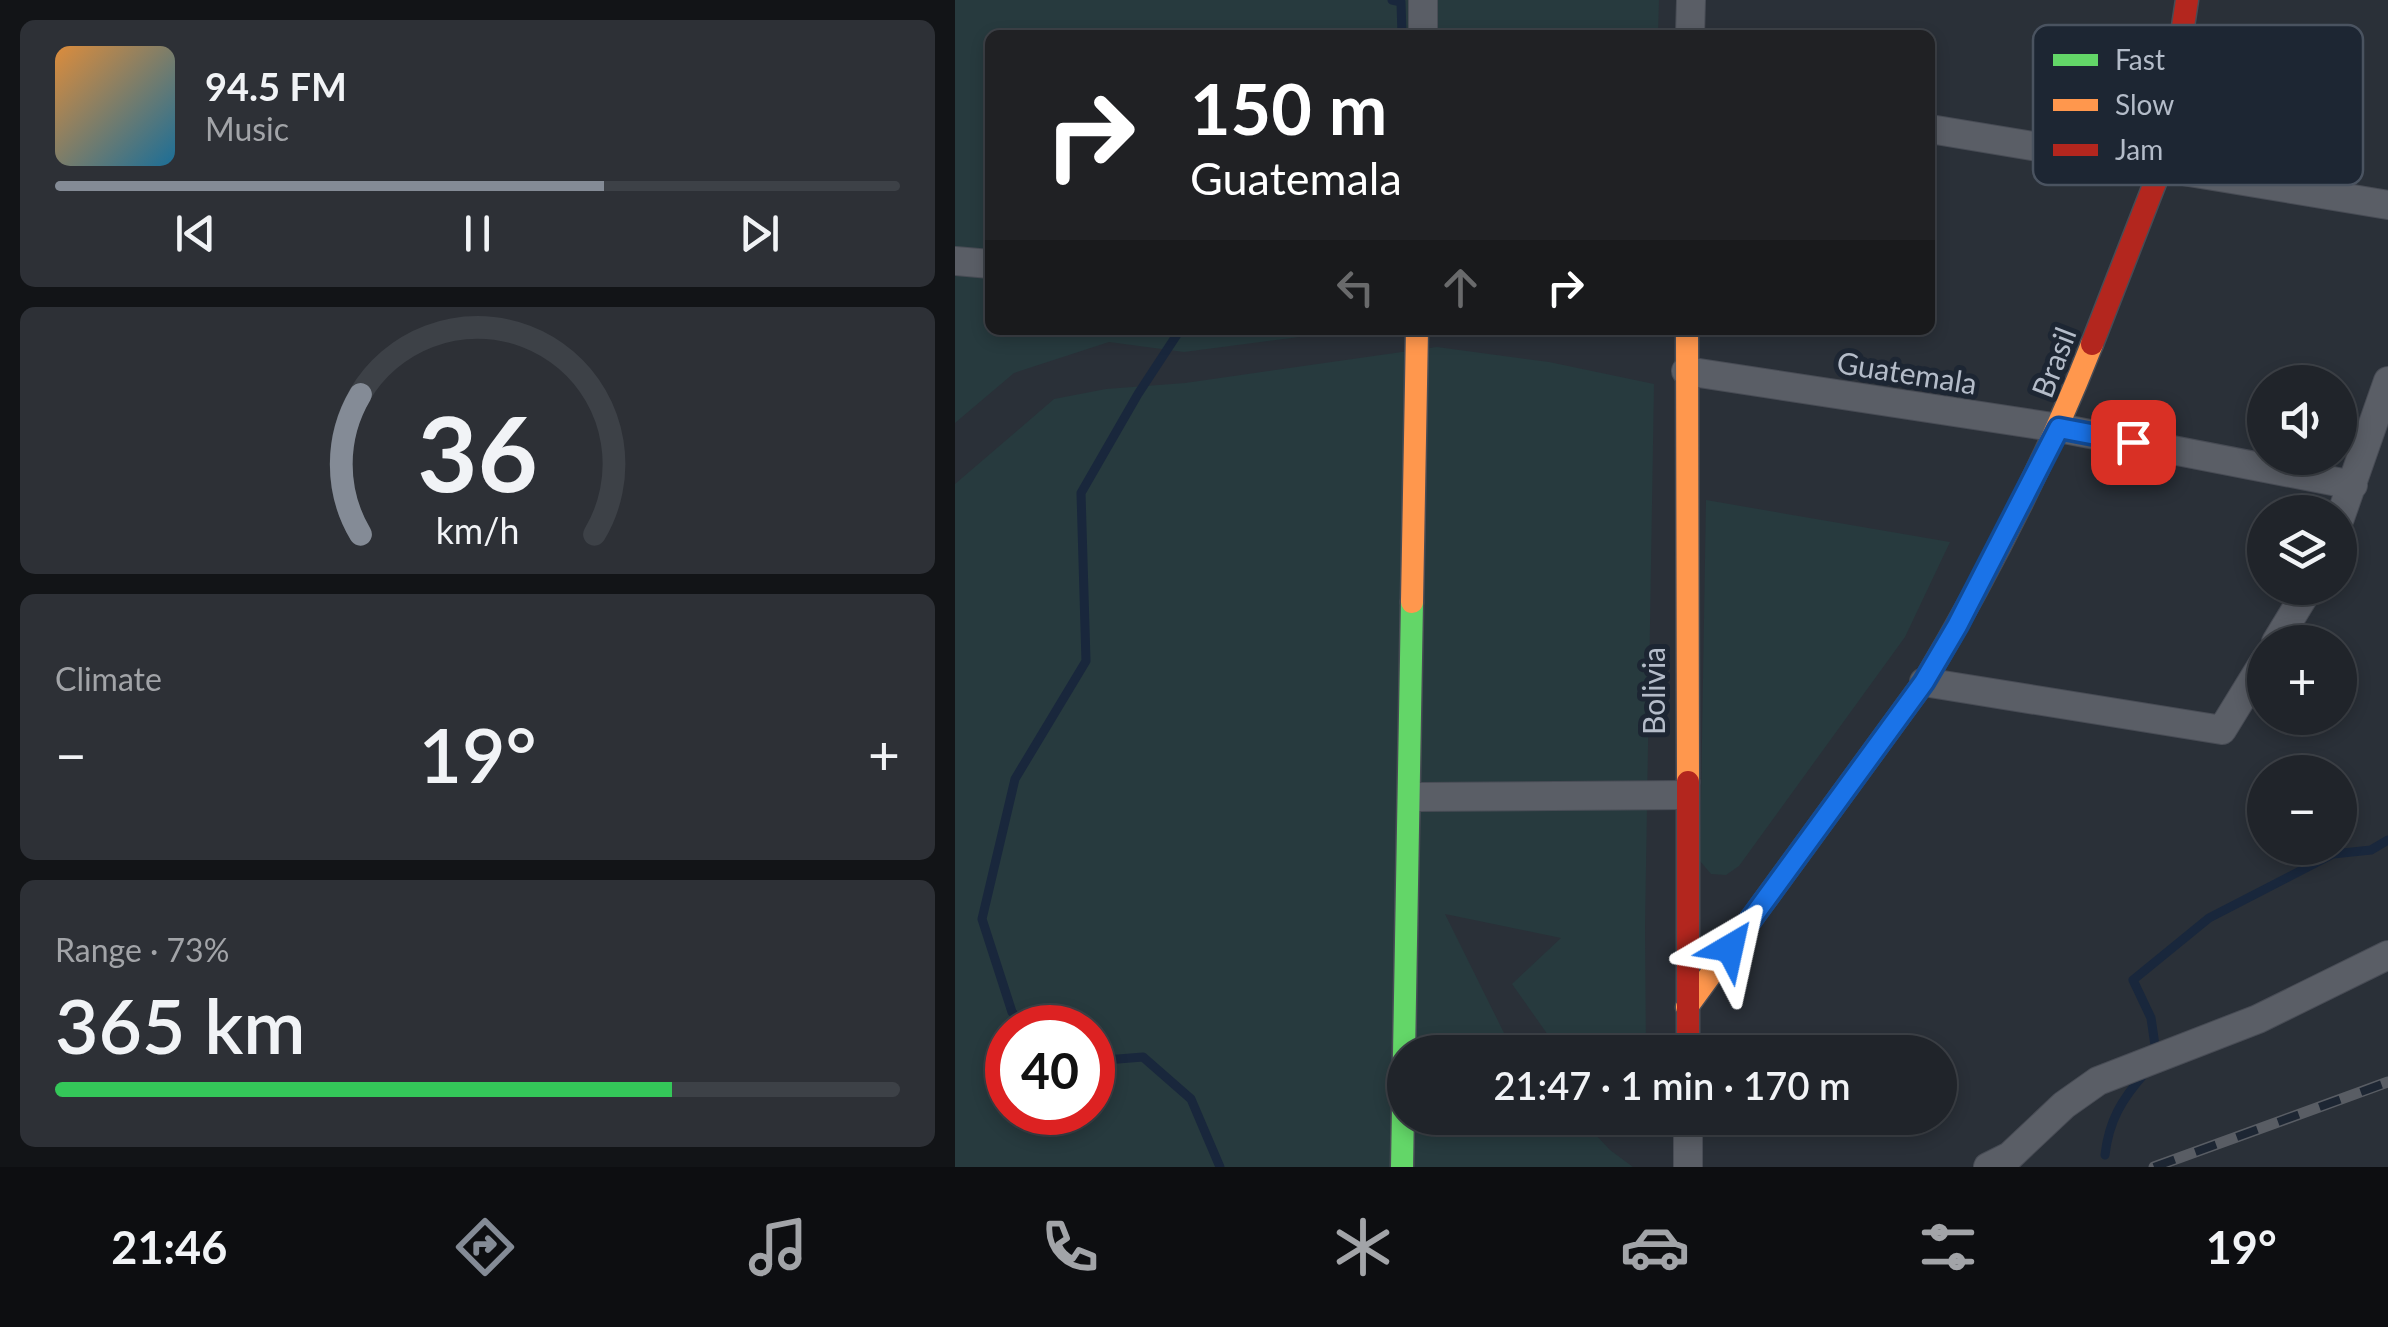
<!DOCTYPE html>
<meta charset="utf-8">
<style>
body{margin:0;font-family:Lato,sans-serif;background:#2d3036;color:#f1f3f6;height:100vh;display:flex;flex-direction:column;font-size:38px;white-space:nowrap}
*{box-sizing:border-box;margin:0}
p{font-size:32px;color:#a2a4a8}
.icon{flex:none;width:55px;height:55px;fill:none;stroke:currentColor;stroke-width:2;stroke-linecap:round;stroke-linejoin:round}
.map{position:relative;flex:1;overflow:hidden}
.side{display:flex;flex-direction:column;gap:20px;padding:20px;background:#121417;width:955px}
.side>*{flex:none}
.top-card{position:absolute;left:30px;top:30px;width:950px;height:305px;border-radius:15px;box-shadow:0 5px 15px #0003,0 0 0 2px #3d4147;background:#202124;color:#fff;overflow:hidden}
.tools{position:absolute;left:1292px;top:365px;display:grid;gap:20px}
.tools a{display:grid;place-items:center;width:110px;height:110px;border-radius:50%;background:#20242a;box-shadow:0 5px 15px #0003,0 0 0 2px #3d4147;font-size:50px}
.speed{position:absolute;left:30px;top:1005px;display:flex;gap:20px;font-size:50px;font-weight:700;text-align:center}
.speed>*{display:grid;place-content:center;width:130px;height:130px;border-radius:50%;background:#20242a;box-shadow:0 5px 15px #0003,0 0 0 2px #3d4147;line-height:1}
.speed .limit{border:15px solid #d22;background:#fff;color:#111}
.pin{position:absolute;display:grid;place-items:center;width:85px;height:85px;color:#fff;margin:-42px;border-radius:20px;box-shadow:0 5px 15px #0006}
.me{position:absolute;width:110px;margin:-55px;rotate:36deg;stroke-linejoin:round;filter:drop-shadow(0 0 8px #0008)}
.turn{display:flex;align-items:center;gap:35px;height:210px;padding:0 40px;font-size:45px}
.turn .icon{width:130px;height:130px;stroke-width:2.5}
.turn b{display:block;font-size:70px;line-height:85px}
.lanes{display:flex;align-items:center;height:95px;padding:0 40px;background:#0003;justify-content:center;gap:50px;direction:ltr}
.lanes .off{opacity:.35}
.big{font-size:75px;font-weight:600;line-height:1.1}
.side .card{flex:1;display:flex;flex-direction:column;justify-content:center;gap:15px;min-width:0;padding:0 35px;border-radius:15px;background:#2d3036}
.side .dial{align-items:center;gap:0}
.dial svg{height:260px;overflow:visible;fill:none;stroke:#3d4147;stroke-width:7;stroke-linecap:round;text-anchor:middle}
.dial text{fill:#f1f3f6;stroke:none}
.song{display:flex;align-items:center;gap:30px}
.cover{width:120px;height:120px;border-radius:15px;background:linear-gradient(135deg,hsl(30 70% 55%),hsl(200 70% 35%))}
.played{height:10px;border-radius:5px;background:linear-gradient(90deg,#848b96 65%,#3d4147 65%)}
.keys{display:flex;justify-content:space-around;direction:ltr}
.heat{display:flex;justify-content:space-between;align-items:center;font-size:55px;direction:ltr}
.charge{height:15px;border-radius:8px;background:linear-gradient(90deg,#34c759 73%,#3d4147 0)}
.trip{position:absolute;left:432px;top:1035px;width:570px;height:100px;border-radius:50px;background:#20242a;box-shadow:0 5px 15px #0003,0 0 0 2px #3d4147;font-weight:600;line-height:100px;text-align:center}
.dock{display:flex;height:160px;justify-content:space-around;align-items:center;background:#0d0e11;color:#a2a4a8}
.dock .icon{width:70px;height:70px}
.dock .active{color:#848b96}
.dock b{font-size:45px;color:#f1f3f6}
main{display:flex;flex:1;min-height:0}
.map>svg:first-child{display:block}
.green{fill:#273a3e;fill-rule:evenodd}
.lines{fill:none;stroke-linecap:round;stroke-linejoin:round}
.stream{stroke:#19273c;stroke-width:9}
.street-casing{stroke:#484c55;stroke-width:30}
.fast-casing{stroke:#484c55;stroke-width:25}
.slow-casing{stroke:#484c55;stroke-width:25}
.jam-casing{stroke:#484c55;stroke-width:25}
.street{stroke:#5a5e66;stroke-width:28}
.fast{stroke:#63d668;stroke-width:22}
.slow{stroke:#ff974d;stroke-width:22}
.jam{stroke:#b3261e;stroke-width:22}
.rail-casing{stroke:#595d64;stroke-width:11}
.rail{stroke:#1d2633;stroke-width:8;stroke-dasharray:22;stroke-linecap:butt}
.route-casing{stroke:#114b97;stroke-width:25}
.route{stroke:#1a73e8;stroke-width:18}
.labels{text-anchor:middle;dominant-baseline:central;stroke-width:10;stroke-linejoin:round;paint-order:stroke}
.street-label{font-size:30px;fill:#b4bcc9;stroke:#1d2633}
.key{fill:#1d2633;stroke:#4a5360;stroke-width:2.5}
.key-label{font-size:28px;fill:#b4bcc9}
</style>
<main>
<section class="side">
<div class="card">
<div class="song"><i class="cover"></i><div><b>94.5 FM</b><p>Music</p></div></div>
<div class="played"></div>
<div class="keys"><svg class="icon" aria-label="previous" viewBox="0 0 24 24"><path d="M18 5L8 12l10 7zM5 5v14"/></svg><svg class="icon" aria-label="pause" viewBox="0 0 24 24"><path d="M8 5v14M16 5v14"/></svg><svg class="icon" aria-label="next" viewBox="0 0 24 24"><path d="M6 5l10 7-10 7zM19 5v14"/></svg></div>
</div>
<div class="card dial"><svg viewBox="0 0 100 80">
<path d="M14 69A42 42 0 1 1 86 69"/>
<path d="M14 69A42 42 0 0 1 14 26" stroke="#848b96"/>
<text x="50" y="56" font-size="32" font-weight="700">36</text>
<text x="50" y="72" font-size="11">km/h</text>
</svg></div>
<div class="card"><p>Climate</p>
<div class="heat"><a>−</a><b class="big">19°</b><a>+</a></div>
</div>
<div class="card"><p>Range · 73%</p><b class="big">365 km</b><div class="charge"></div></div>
</section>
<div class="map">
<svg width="1433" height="1167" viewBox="0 0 1433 1167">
<rect width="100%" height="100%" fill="#2a3038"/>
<path class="green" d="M0,0H704L703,35H35V330H399L229,352L154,342L59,373L0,423Z
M482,347L594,362L699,384L690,927L691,1052H605L557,984L606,938L490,914L551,1037L565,1052H450V1118H625L655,1150L678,1167H0V484L99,399L151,389L230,383ZM52,1028H138V1112H52Z
M751,500L995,542L950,637L784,866L771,875L756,874L745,861Z"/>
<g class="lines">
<path class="stream" d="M437,0L446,2L447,35
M72,1028L57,1012L27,919L60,779L131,661L126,493L183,394L225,330
M1201,1052L1196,1018L1178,980L1254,918L1378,854L1416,850L1433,840
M138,1061L188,1057L236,1099L265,1167
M1150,1155C1154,1120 1167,1099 1190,1073"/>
<defs>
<path id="street" d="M468,35V0
M735,35L736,0
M975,129L1433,205
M0,261L35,264
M731,371L1104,428L1398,485
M1385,518L1433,381
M1321,642L1354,588
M969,682L1267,730L1310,660
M463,797L730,795
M733,1118V1167
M1033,1167L1055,1156L1109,1105L1143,1081L1303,1019L1433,955"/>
<path id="fast" d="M447,1167L457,602"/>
<path id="slow" d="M732,330L733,782
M457,602L462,330
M732,1007L969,682C1033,574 1091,461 1137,344"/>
<path id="jam" d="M1137,344L1207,165L1232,0
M733,782V1052"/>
</defs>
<use href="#street" class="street-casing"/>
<use href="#fast" class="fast-casing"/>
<use href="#slow" class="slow-casing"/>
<use href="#jam" class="jam-casing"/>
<use href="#street" class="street"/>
<use href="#fast" class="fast"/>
<use href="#slow" class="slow"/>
<use href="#jam" class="jam"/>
<defs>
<path id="rail" d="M1199,1167L1433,1082"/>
</defs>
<use href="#rail" class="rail-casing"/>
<use href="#rail" class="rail"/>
</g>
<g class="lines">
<defs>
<path id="route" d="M775,948L969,682L1002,626L1104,428L1178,442"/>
</defs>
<use href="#route" class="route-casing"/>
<use href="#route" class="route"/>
</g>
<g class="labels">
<g class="street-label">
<text transform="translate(1098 362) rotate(-69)">Brasil</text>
<text transform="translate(952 372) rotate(9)">Guatemala</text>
<text transform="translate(698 691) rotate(-90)">Bolivia</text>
</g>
</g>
<rect x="1078" y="25" width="330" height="160" rx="15" class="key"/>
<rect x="1098" y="54" width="45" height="12" fill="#63d668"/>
<rect x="1098" y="99" width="45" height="12" fill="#ff974d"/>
<rect x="1098" y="144" width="45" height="12" fill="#b3261e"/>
<g class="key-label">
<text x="1160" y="70">Fast</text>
<text x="1160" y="115">Slow</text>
<text x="1160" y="160">Jam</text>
</g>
</svg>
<div class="tools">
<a><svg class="icon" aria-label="sound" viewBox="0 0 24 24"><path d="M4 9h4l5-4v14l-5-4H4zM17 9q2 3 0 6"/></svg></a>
<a><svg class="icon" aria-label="layers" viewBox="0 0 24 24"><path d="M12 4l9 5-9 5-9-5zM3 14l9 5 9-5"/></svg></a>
<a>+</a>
<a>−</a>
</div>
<div class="speed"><div class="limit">40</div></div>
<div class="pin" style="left:1178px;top:442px;background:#d93025"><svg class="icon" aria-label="arrive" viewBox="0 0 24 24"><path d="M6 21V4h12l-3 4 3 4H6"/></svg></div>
<svg class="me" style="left:775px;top:948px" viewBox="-20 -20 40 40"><path d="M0-17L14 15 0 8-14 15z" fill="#1a73e8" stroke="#fff" stroke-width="4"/></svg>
<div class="trip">21:47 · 1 min · 170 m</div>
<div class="top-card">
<div class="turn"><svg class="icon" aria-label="right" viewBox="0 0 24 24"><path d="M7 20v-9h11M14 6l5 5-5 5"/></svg><div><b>150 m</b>Guatemala</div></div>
<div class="lanes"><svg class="icon off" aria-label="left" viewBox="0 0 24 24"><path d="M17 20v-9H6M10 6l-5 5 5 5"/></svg><svg class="icon off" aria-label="ahead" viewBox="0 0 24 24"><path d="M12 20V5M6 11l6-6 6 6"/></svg><svg class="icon" aria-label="right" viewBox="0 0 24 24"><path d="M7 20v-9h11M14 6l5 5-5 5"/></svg></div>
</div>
</div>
</main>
<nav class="dock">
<b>21:46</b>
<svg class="icon active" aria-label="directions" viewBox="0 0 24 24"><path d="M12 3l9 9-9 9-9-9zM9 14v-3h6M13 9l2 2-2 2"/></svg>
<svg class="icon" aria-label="music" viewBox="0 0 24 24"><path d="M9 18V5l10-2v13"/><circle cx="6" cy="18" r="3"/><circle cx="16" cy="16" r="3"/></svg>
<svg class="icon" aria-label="phone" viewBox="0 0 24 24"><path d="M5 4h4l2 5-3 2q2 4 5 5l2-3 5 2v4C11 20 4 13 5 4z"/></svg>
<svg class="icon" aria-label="climate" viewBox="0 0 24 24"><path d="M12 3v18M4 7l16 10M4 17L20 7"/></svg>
<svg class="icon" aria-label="car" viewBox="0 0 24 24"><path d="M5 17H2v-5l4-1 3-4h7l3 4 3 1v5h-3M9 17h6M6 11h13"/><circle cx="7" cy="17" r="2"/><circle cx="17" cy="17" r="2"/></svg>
<svg class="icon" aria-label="filters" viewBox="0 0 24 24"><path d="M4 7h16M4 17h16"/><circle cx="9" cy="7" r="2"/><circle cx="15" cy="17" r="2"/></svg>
<b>19°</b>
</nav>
